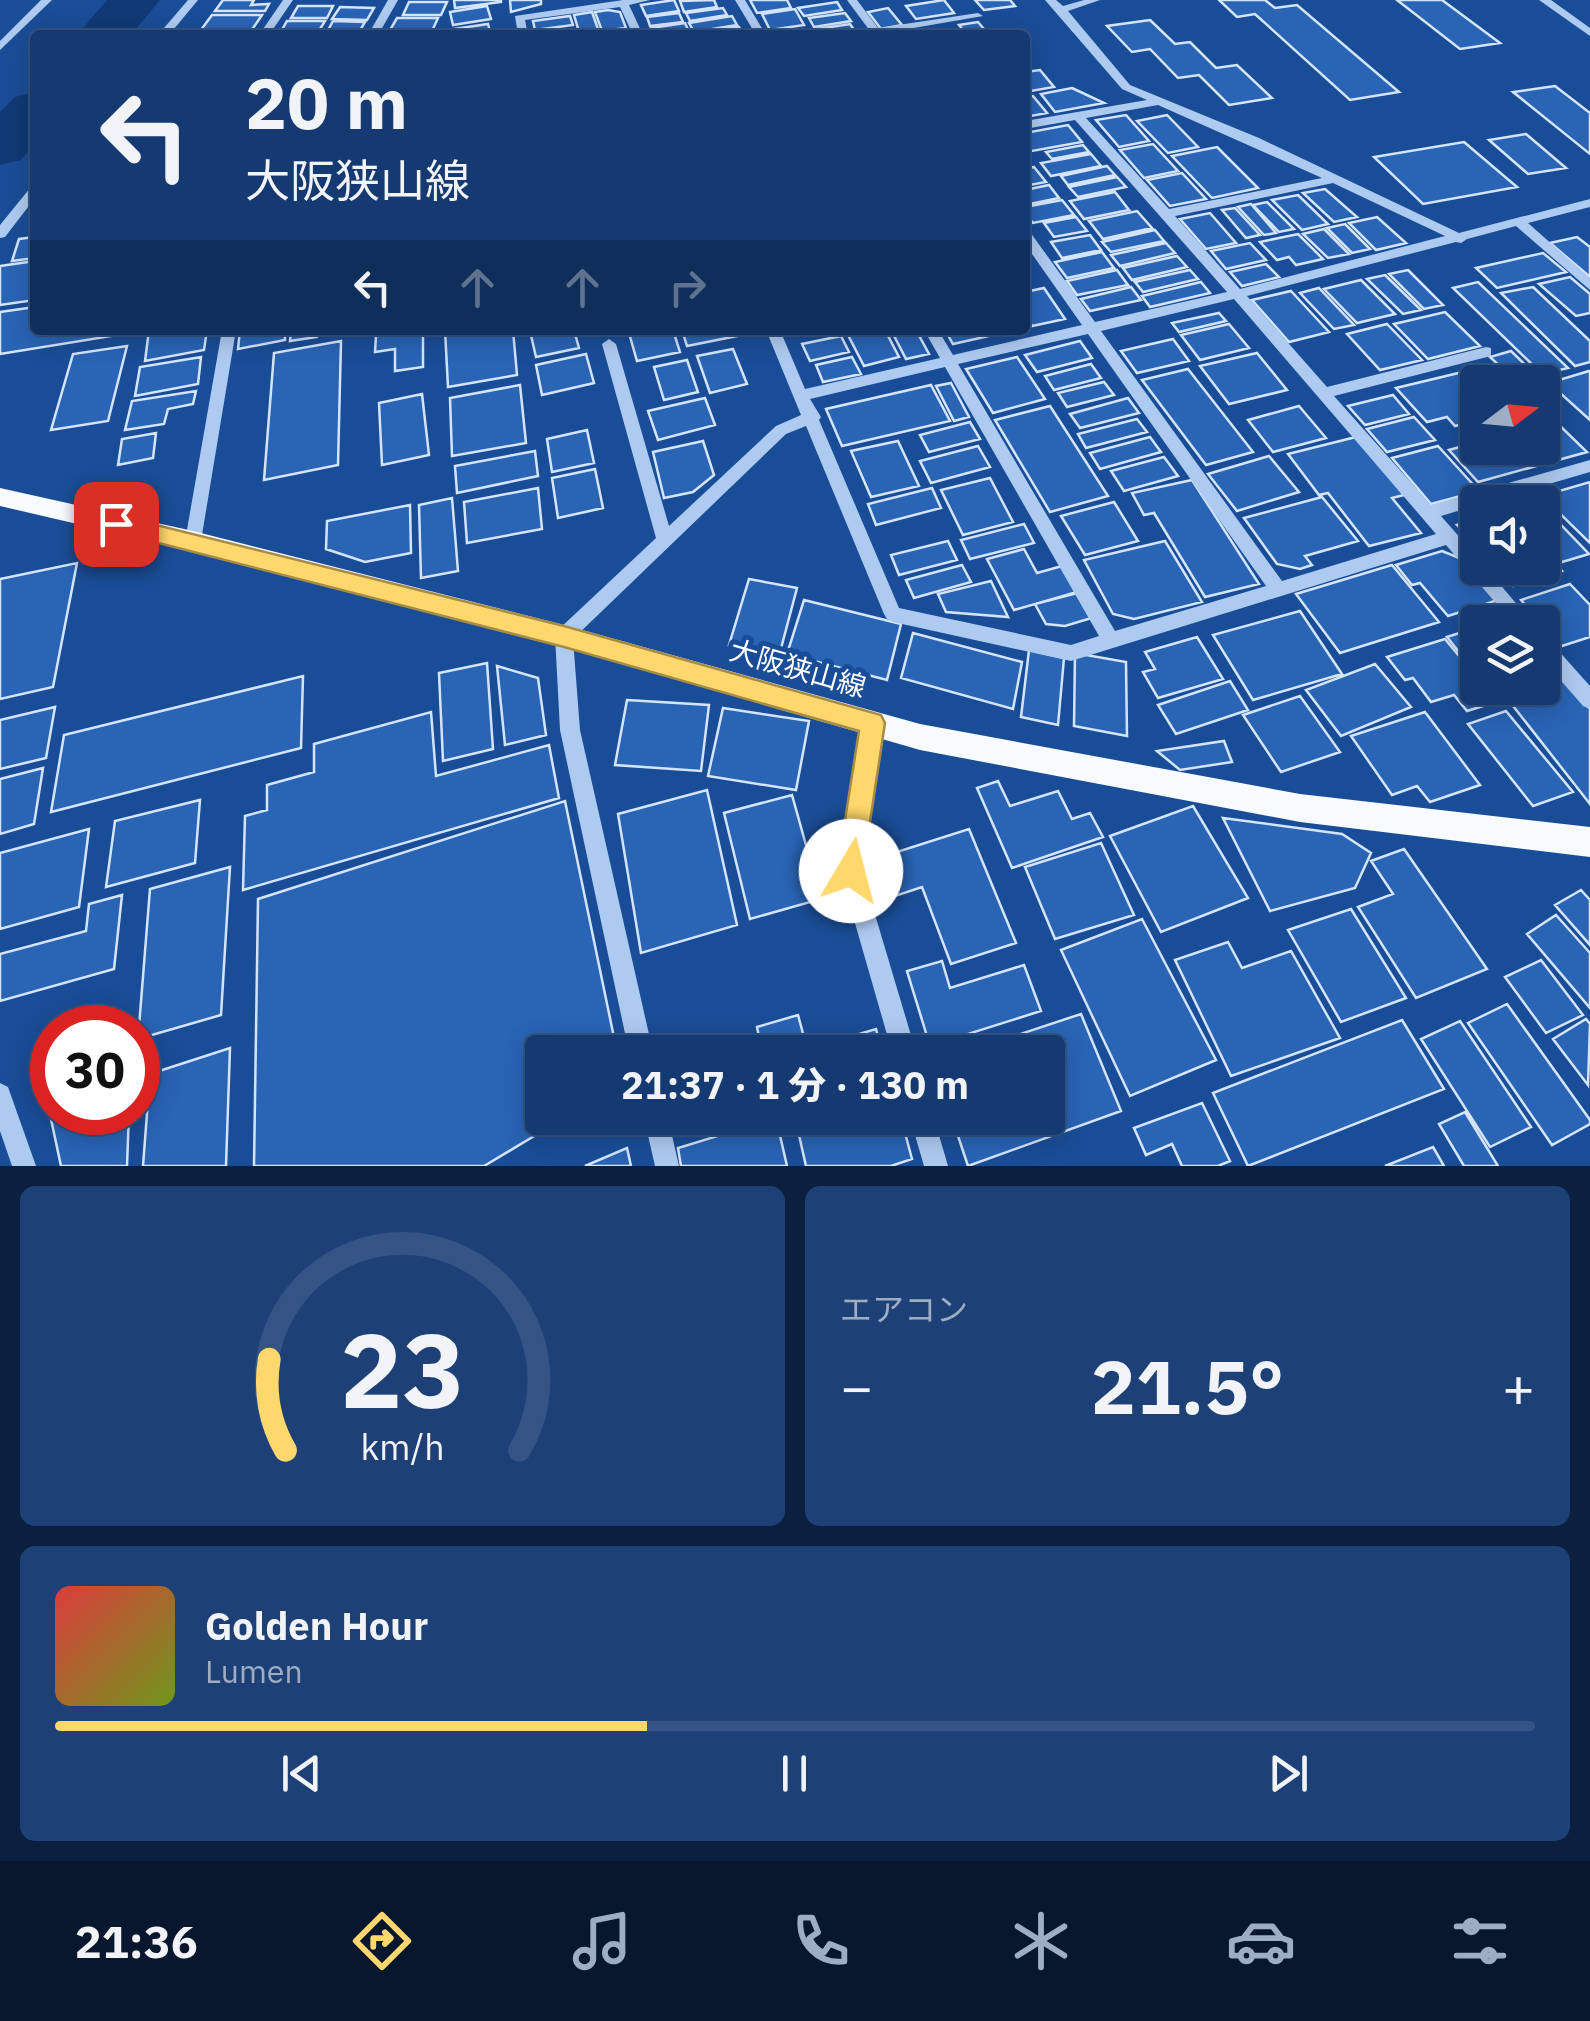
<!DOCTYPE html>
<html lang="ja">
<meta charset="utf-8">
<style>
body{margin:0;font-family:"IBM Plex Sans","Noto Sans JP",sans-serif;background:#1d4176;color:#f1f3f6;height:100vh;display:flex;flex-direction:column;font-size:38px;white-space:nowrap}
*{box-sizing:border-box;margin:0}
p{font-size:32px;color:#9dadc3}
.icon{flex:none;width:55px;height:55px;fill:none;stroke:currentColor;stroke-width:2;stroke-linecap:round;stroke-linejoin:round}
.map{position:relative;height:1166px;overflow:hidden}
.panel{display:flex;flex-direction:column;gap:20px;padding:20px;background:#0b203e;flex:1}
.panel>*{flex:none}
.hud{position:absolute;left:30px;top:30px;width:1000px;height:305px;border-radius:10px;box-shadow:0 5px 25px #0003,0 0 0 2px #335484;background:#143a71;color:#f1f3f6;overflow:hidden}
.needle{width:65px;rotate:74deg}
.controls{position:absolute;left:1460px;top:365px;display:grid;gap:20px}
.controls a{display:grid;place-items:center;width:100px;height:100px;border-radius:10px;background:#143a71;box-shadow:0 5px 25px #0003,0 0 0 2px #335484;font-size:50px}
.speed{position:absolute;left:30px;top:1005px;display:flex;gap:20px;font-size:50px;font-weight:700;text-align:center}
.speed>*{display:grid;place-content:center;width:130px;height:130px;border-radius:50%;background:#143a71;box-shadow:0 5px 25px #0003,0 0 0 2px #335484;line-height:1}
.speed .limit{border:15px solid #d22;background:#fff;color:#111}
.pin{position:absolute;display:grid;place-items:center;width:85px;height:85px;color:#fff;margin:-42px;border-radius:20px;box-shadow:0 5px 15px #0006}
.me{position:absolute;width:110px;margin:-55px;rotate:8deg;stroke-linejoin:round;filter:drop-shadow(0 0 8px #0008)}
.turn{display:flex;align-items:center;gap:35px;height:210px;padding:0 50px;font-size:45px}
.turn .icon{width:130px;height:130px;stroke-width:2.5}
.turn b{display:block;font-size:70px;line-height:85px}
.lanes{display:flex;align-items:center;height:95px;padding:0 50px;background:#0003;justify-content:center;gap:50px;direction:ltr}
.lanes .off{opacity:.35}
.big{font-size:75px;font-weight:800;line-height:1.1}
.panel .tile{flex:1;display:flex;flex-direction:column;justify-content:center;gap:15px;min-width:0;padding:0 35px;border-radius:15px;background:#1d4176}
.panel .dial{align-items:center;gap:0}
.dial svg{height:260px;overflow:visible;fill:none;stroke:#335484;stroke-width:7;stroke-linecap:round;text-anchor:middle}
.dial text{fill:#f1f3f6;stroke:none}
.song{display:flex;align-items:center;gap:30px}
.cover{width:120px;height:120px;border-radius:15px;background:linear-gradient(135deg,hsl(0 70% 55%),hsl(80 70% 35%))}
.played{height:10px;border-radius:5px;background:linear-gradient(90deg,#ffd86d 40%,#335484 40%)}
.keys{display:flex;justify-content:space-around;direction:ltr}
.heat{display:flex;justify-content:space-between;align-items:center;font-size:55px;direction:ltr}
.panel .tiles{flex:1;display:grid;gap:20px;grid-template-columns:1fr 1fr}
.tile:last-child{grid-column:span 2}
.trip{position:absolute;left:525px;top:1035px;width:540px;height:100px;border-radius:10px;background:#143a71;box-shadow:0 5px 25px #0003,0 0 0 2px #335484;font-weight:800;line-height:100px;text-align:center}
.tab-bar{display:flex;height:160px;justify-content:space-around;align-items:center;background:#08172d;color:#9dadc3}
.tab-bar .icon{width:70px;height:70px}
.tab-bar .selected{color:#ffd86d}
.tab-bar b{font-size:45px;color:#f1f3f6}
.map>svg:first-child{display:block}
.lines{fill:none;stroke-linecap:round;stroke-linejoin:round}
.river{fill:#113975;fill-rule:evenodd}
.building{fill:#2964b5;stroke:#d4e5fb;stroke-width:2.5}
.minor{fill:#adcaf0;fill-rule:evenodd}
.major{fill:#f7faff;fill-rule:evenodd}
.route{fill:#ffd86d;stroke:#a68c47;stroke-width:2.5}
.labels{text-anchor:middle;dominant-baseline:central;stroke-width:10;stroke-linejoin:round;paint-order:stroke}
.street-label{font-size:28px;fill:#fff;stroke:#1a4d97}
</style>
<div class="map">
<svg width="1590" height="1166" viewBox="0 0 1590 1166">
<rect width="100%" height="100%" fill="#1a4d97"/>
<g class="lines">
<path class="river" d="M107,0H160L131,35H77Z
M35,92V144L21,160L0,165V112L15,97Z"/>
</g>
<path class="building" d="M223,0H254L251,5L269,4L265,11H215Z
M454,0H501V2L455,8Z
M510,0H541V4L511,12Z
M674,0L679,11L646,16L641,5Z
M714,0L717,7L684,12L680,1Z
M750,0H787L791,8L757,13Z
M944,0L954,13L916,19L906,6Z
M975,0H1010L1015,6L984,10Z
M1219,0H1265L1275,8L1297,5L1399,92L1350,100L1255,14L1237,17Z
M1397,0H1442L1500,43L1460,49Z
M409,2H447L441,15H403Z
M837,2L842,10L804,16L798,8Z
M298,6H333L327,18H291Z
M487,6L491,19L453,25L450,12Z
M340,7L374,8L367,20L332,19Z
M723,8L727,15L690,21L686,13Z
M888,8L902,25L881,29L868,12Z
M795,9L804,25L770,30L762,14Z
M608,10L620,12L626,28L602,31L595,12Z
M592,12L599,32L580,35L574,15Z
M679,13L683,22L650,26L647,17Z
M845,13L851,21L814,27L809,18Z
M212,15H262L249,34H198Z
M570,16L573,25L535,30L533,21Z
M732,16L737,25L694,32L689,23Z
M397,18H438L432,31L390,30Z
M1150,20L1175,44L1190,42L1216,68L1237,65L1272,98L1229,105L1199,75L1178,78L1150,49L1132,52L1107,26Z
M287,21H325L317,34L279,35Z
M333,21L365,22L358,34H326Z
M978,22L989,35H967L959,25Z
M685,23L690,34L654,35L651,28Z
M488,24L491,35H448L447,30Z
M850,24L857,34L814,35L811,30Z
M739,27L743,35L696,33Z
M1040,70L1054,87L1025,92V72Z
M1555,86L1590,113V154L1513,92Z
M1072,88L1104,103L1055,112L1041,94Z
M1033,96L1047,113L1025,117V97Z
M1126,115L1149,141L1119,147L1096,120Z
M1167,115L1198,147L1168,153L1137,121Z
M1068,125L1082,142L1032,151L1025,143V133Z
M1526,134L1566,168L1528,174L1489,140Z
M1464,142L1517,187L1423,204L1374,157Z
M1153,144L1178,171L1144,178L1120,150Z
M1083,145L1089,152L1052,159L1046,152Z
M1217,147L1258,188L1212,198L1172,156Z
M1091,154L1101,166L1051,176L1041,163Z
M1107,166L1115,175L1068,185L1061,176Z
M1034,167L1046,182L1025,186V169Z
M1182,173L1206,199L1170,206L1147,180Z
M1117,177L1126,187L1078,197L1069,187Z
M1049,185L1059,198L1025,205V190Z
M1325,189L1357,217L1334,222L1303,193Z
M1115,192L1129,210L1084,219L1070,201Z
M1298,195L1328,224L1302,230L1272,200Z
M1062,200L1074,215L1033,223L1025,213V207Z
M1267,202L1294,229L1279,232L1253,205Z
M1251,204L1276,233L1264,235L1238,207Z
M1235,208L1260,235L1246,238L1222,210Z
M1137,211L1152,228L1103,239L1089,221Z
M1210,213L1236,243L1206,249L1180,219Z
M1076,217L1087,231L1054,237L1044,223Z
M1377,217L1406,243L1376,250L1349,223Z
M1345,224L1370,249L1352,253L1327,228Z
M1324,229L1349,254L1328,258L1303,234Z
M1155,230L1164,241L1111,252L1102,242Z
M1298,234L1323,259L1296,265L1289,257L1277,260L1260,242Z
M1090,235L1101,250L1062,258L1051,242Z
M35,237V258L12,261L19,239Z
M1577,237L1590,247V277L1550,243Z
M1166,243L1175,253L1120,266L1111,255Z
M1250,243L1266,260L1226,269L1211,251Z
M1102,252L1114,268L1067,278L1055,262Z
M1543,253L1566,272L1497,288L1476,268Z
M1177,256L1187,267L1132,280L1123,268Z
M35,261V300L0,305V266Z
M1266,264L1279,277L1242,286L1230,272Z
M1117,270L1128,285L1077,295L1067,281Z
M1190,270L1198,279L1143,292L1135,282Z
M1408,270L1443,305L1424,309L1389,274Z
M1385,275L1421,310L1403,314L1367,279Z
M1570,277L1590,294V313L1576,316L1539,284Z
M1361,280L1395,314L1357,323L1324,289Z
M1201,282L1210,293L1150,307L1142,296Z
M1478,282L1568,368L1542,374L1453,288Z
M1131,287L1141,300L1090,311L1081,299Z
M1533,287L1590,341V362L1575,366L1501,293Z
M1044,288L1065,319L1032,326L1025,315V292Z
M1319,288L1354,325L1334,329L1300,293Z
M1291,291L1329,332L1289,342L1252,300Z
M35,307V330H131L130,333L0,354V312Z
M1445,312L1480,346L1428,359L1394,324Z
M1219,313L1226,321L1179,332L1172,323Z
M1229,324L1249,348L1200,360L1181,335Z
M1387,324L1422,360L1380,370L1347,334Z
M149,330H207L204,350L145,361Z
M240,330H285V340L238,349Z
M291,330H318L317,337L290,341Z
M423,330V367L395,371V349L375,352L376,336Z
M445,330H513L517,375L448,387Z
M574,330L579,348L536,357L530,331Z
M642,330H673L680,352L637,361L629,333Z
M682,330H740L742,335L687,346Z
M869,330H885L899,357L864,366L848,335Z
M891,330H916L929,354L906,359Z
M945,330H985L989,336L953,344Z
M841,336L849,352L810,361L802,344Z
M1173,339L1189,361L1137,373L1121,351Z
M341,341L338,465L264,480L274,353Z
M1080,341L1092,358L1037,372L1025,355Z
M127,346L108,421L51,430L73,354Z
M733,349L747,384L710,393L697,356Z
M1511,351L1538,377L1517,382L1490,357Z
M1257,353L1287,390L1229,404L1200,366Z
M586,354L594,383L542,395L536,365Z
M201,357L198,384L135,396L140,367Z
M852,357L861,374L823,382L816,365Z
M1017,357L1045,399L993,413L966,369Z
M687,360L698,392L664,400L654,367Z
M1091,364L1101,378L1054,390L1045,376Z
M1494,366L1511,382H1482L1472,372Z
M1188,369L1253,452L1206,465L1142,380Z
M1467,371L1478,382V420L1455,426L1447,417L1427,422L1396,388Z
M1589,371L1590,372V420L1549,383Z
M1104,382L1114,395L1067,407L1058,393Z
M951,383L969,417L954,421L936,386Z
M520,385L526,443L452,456L450,398Z
M931,385L950,421L842,446L826,409Z
M196,391L193,404L168,409L164,424L125,430L132,401Z
M422,394L429,455L382,465L379,403Z
M1393,395L1409,414L1365,425L1348,406Z
M705,398L715,425L658,440L648,411Z
M1128,398L1139,413L1080,428L1070,414Z
M1050,406L1108,496L1050,512L995,420Z
M1299,406L1326,438L1273,452L1248,420Z
M1414,417L1435,440L1387,452L1367,429Z
M1542,418L1553,419L1587,452L1478,482L1449,450L1478,442V448H1542Z
M1137,419L1147,432L1086,448L1078,434Z
M970,422L980,439L929,452L920,435Z
M587,430L594,463L552,472L547,439Z
M156,433L153,458L118,465L122,439Z
M1150,437L1161,452L1100,469L1090,453Z
M1356,437L1404,495L1392,498L1421,533L1369,546L1328,493L1319,495L1288,454Z
M703,441L714,475L693,492L664,498L653,452Z
M898,441L919,486L871,497L851,451Z
M978,446L990,467L931,483L920,461Z
M1438,446L1479,491L1431,504L1392,458Z
M535,451L538,476L457,493L455,466Z
M1269,456L1299,492L1237,511L1208,474Z
M1164,457L1178,476L1124,491L1111,471Z
M595,469L603,508L558,518L552,478Z
M990,478L1013,522L963,535L941,490Z
M1192,480L1259,584L1205,597L1154,513L1144,515L1132,493Z
M1590,482V543L1542,496Z
M538,488L542,529L467,543L464,502Z
M932,488L941,508L876,525L868,504Z
M1322,497L1358,541L1305,556L1312,565L1300,569L1277,564L1244,518Z
M452,498L458,571L421,578L419,505Z
M1114,502L1138,541L1085,555L1061,516Z
M410,505L411,553L365,562L326,549L327,521Z
M1542,505L1589,554L1562,562L1542,541Z
M1478,519V547L1457,525Z
M1024,524L1034,543L970,559L961,540Z
M948,541L957,560L899,575L891,555Z
M1165,541L1202,602L1134,619L1113,614L1084,560Z
M1024,549L1037,573L1062,566L1077,592L1014,610L987,559Z
M1442,551L1462,559L1498,600L1448,616L1420,583L1412,585L1396,565Z
M1542,551L1562,571L1513,586L1496,568H1542Z
M77,563L53,687L0,699V579Z
M962,565L971,582L914,598L906,580Z
M1392,565L1439,622L1340,653L1296,594Z
M749,579L797,588L779,656L729,645Z
M991,581L1008,617L946,612L938,594Z
M1570,584L1590,605V637L1562,646L1521,600Z
M1081,592L1095,617L1065,626L1046,624L1035,604Z
M804,600L901,624L887,680L787,654Z
M1300,611L1342,674L1253,700L1213,635Z
M1504,612L1512,622H1478V659L1467,662L1447,637L1472,629L1467,623Z
M913,633L1022,662L1013,709L901,678Z
M1197,637L1223,679L1158,698L1143,672L1155,669L1145,652Z
M1445,639L1478,679V688H1484L1496,702L1467,711L1454,695L1431,702L1413,678L1405,680L1387,657Z
M1029,650L1064,658L1058,725L1021,717Z
M1542,652L1590,709V804L1499,688H1542Z
M1075,653L1126,662L1127,736L1074,726Z
M487,663L493,749L443,761L439,673Z
M1375,664L1411,707L1341,736L1306,690Z
M497,666L538,678L546,735L505,745Z
M303,676L301,748L51,812L64,735Z
M1230,681L1248,710L1176,734L1158,705Z
M1300,696L1340,752L1281,772L1243,715Z
M627,700L709,705L701,771L615,765Z
M55,707L46,758L0,769V720Z
M723,708L809,721L796,790L708,776Z
M1506,711L1573,792L1533,806L1468,724Z
M431,712L436,776L549,745L559,798L243,890L245,816L267,810V785L314,772V744Z
M1425,712L1480,785L1430,802L1417,786L1392,795L1351,736Z
M1224,741L1232,762L1180,770L1157,751Z
M43,768L34,824L0,834V779Z
M998,781L1010,806L1058,791L1072,819L1090,813L1103,837L1012,868L977,788Z
M707,790L737,925L641,953L618,814Z
M792,795L821,899L750,919L724,813Z
M200,800L195,863L106,887L115,821Z
M565,801L617,1052H542V1118H599L536,1135L484,1166H254L258,899Z
M1193,806L1248,898L1161,932L1110,836Z
M1223,818L1342,834L1371,853L1355,888L1270,911Z
M89,829L79,907L0,929V853Z
M969,829L1016,943L951,964L922,887L895,896L881,857Z
M1101,843L1134,915L1055,939L1025,867Z
M1404,849L1487,969L1416,998L1358,907L1393,894L1371,861Z
M230,867L221,1015L138,1039L150,889Z
M1581,890L1590,900V945L1555,905Z
M122,895L114,969L0,1001V954L86,931L89,904Z
M1351,909L1406,998L1341,1022L1288,930Z
M1556,915L1590,953V1008L1527,934Z
M1142,919L1216,1060L1130,1096L1061,950Z
M1228,942L1242,968L1291,951L1340,1038L1231,1076L1175,960Z
M1541,960L1583,1015L1546,1033L1505,977Z
M942,961L950,988L1024,965L1041,1011L930,1046L907,971Z
M1507,1004L1590,1120V1124L1552,1145L1468,1023Z
M1081,1014L1121,1111L968,1166L952,1118H1048V1052H966Z
M798,1015L808,1052H762L757,1027Z
M1586,1019L1590,1024L1588,1085L1553,1039Z
M1402,1020L1444,1089L1248,1166L1213,1093Z
M1460,1021L1531,1127L1490,1147L1421,1039Z
M876,1029L882,1052H838L835,1041Z
M230,1048L226,1166H143L150,1074Z
M52,1103V1112H129L127,1166H61L48,1105Z
M1202,1103L1230,1161L1218,1166H1182L1172,1144L1146,1155L1134,1128Z
M1465,1112L1498,1166H1464L1439,1124Z
M776,1118L787,1166H681L678,1148Z
M810,1118H901L912,1159L891,1166H806L796,1122Z
M1433,1147L1444,1166H1385Z
M627,1148L631,1166H585Z"/>
<g class="lines">
<path class="minor" d="M41,0H52L0,50V41Z
M188,0H198L169,35H158Z
M283,0H293L269,35H259Z
M388,0H398L381,30H373L372,28Z
M623,0H650L629,5L643,35H633L620,7L525,20L528,35H518L515,16Z
M735,0H745L766,35H756Z
M847,0H857L878,28L978,13L983,16L873,35Z
M1045,0H1056L1063,6L1084,0H1100L1068,11L1130,85L1259,138L1459,233L1590,199V207L1528,223L1590,278V290L1516,226L1467,239L1461,243L1456,242L1247,296L1327,387L1486,347L1491,348V356L1334,396L1431,505L1590,460V472L1487,502H1478V505L1441,516L1478,558V568H1486L1532,622H1512L1446,545L1071,661L893,622L887,619L884,614L806,426L786,434L573,639L580,730L653,1052H629L560,730L555,636L558,630L656,538L602,344L609,339L616,344L669,526L776,426L801,415L766,330H780L805,389L940,358L924,330H938L953,355L1082,325L1025,244V231L1030,232L1095,322L1227,292L1075,120L1025,129V121L1147,100L1122,89ZM1158,105L1322,178L1169,209L1086,118ZM1333,183L1445,236L1240,289L1175,216ZM1234,299L1436,534L1282,581L1101,331ZM1088,334L1266,586L1115,631L958,364ZM945,367L1099,636L1071,645L899,608L819,420L821,417L810,399Z
M1539,0H1551L1590,28V36Z
M35,186V198L5,237L0,238V225L31,187Z
M222,330H236L201,541L199,546H187L185,541Z
M1542,637L1548,639L1590,686V709L1583,706L1542,659Z
M872,714L879,717L882,723L862,871L916,1052H892L840,871L862,723L865,717Z
M0,1083L8,1087L36,1166H12L0,1131Z
M644,1118H668L679,1166H655Z
M910,1118H934L948,1166H924Z"/>
<path class="major" d="M0,488L193,531L564,625L920,724L1300,794L1590,827V857L1300,822L920,750L564,647L193,551L0,506Z"/>
</g>
<path class="route" d="M116,515L564,626L881,715L885,723L861,881L851,885L841,881L837,871L859,731L564,647L116,532L105,524Z"/>
<g class="labels">
<g class="street-label">
<text transform="translate(798 668) rotate(16)">大阪狭山線</text>
</g>
</g>
</svg>
<div class="controls">
<a><svg class="needle" viewBox="-14 -14 28 28"><path d="M0-13l5 13h-10z" fill="#e53935"/><path d="M0 13l5-13h-10z" fill="#9dadc3"/></svg></a>
<a><svg class="icon" aria-label="sound" viewBox="0 0 24 24"><path d="M4 9h4l5-4v14l-5-4H4zM17 9q2 3 0 6"/></svg></a>
<a><svg class="icon" aria-label="layers" viewBox="0 0 24 24"><path d="M12 4l9 5-9 5-9-5zM3 14l9 5 9-5"/></svg></a>
</div>
<div class="speed"><div class="limit">30</div></div>
<div class="pin" style="left:116px;top:524px;background:#d93025"><svg class="icon" aria-label="arrive" viewBox="0 0 24 24"><path d="M6 21V4h12l-3 4 3 4H6"/></svg></div>
<svg class="me" style="left:851px;top:871px" viewBox="-20 -20 40 40"><circle r="19" fill="#fff"/><path d="M0-13L10 11 0 6-10 11z" fill="#ffd86d"/></svg>
<div class="trip">21:37 · 1 分 · 130 m</div>
<div class="hud">
<div class="turn"><svg class="icon" aria-label="left" viewBox="0 0 24 24"><path d="M17 20v-9H6M10 6l-5 5 5 5"/></svg><div><b>20 m</b>大阪狭山線</div></div>
<div class="lanes"><svg class="icon" aria-label="left" viewBox="0 0 24 24"><path d="M17 20v-9H6M10 6l-5 5 5 5"/></svg><svg class="icon off" aria-label="ahead" viewBox="0 0 24 24"><path d="M12 20V5M6 11l6-6 6 6"/></svg><svg class="icon off" aria-label="ahead" viewBox="0 0 24 24"><path d="M12 20V5M6 11l6-6 6 6"/></svg><svg class="icon off" aria-label="right" viewBox="0 0 24 24"><path d="M7 20v-9h11M14 6l5 5-5 5"/></svg></div>
</div>
</div>
<section class="panel">
<div class="tiles">
<div class="tile dial"><svg viewBox="0 0 100 80">
<path d="M14 69A42 42 0 1 1 86 69"/>
<path d="M14 69A42 42 0 0 1 9 41" stroke="#ffd86d"/>
<text x="50" y="56" font-size="32" font-weight="700">23</text>
<text x="50" y="72" font-size="11">km/h</text>
</svg></div>
<div class="tile"><p>エアコン</p>
<div class="heat"><a>−</a><b class="big">21.5°</b><a>+</a></div>
</div>
<div class="tile">
<div class="song"><i class="cover"></i><div><b>Golden Hour</b><p>Lumen</p></div></div>
<div class="played"></div>
<div class="keys"><svg class="icon" aria-label="previous" viewBox="0 0 24 24"><path d="M18 5L8 12l10 7zM5 5v14"/></svg><svg class="icon" aria-label="pause" viewBox="0 0 24 24"><path d="M8 5v14M16 5v14"/></svg><svg class="icon" aria-label="next" viewBox="0 0 24 24"><path d="M6 5l10 7-10 7zM19 5v14"/></svg></div>
</div>
</div>
</section>
<nav class="tab-bar">
<b>21:36</b>
<svg class="icon selected" aria-label="directions" viewBox="0 0 24 24"><path d="M12 3l9 9-9 9-9-9zM9 14v-3h6M13 9l2 2-2 2"/></svg>
<svg class="icon" aria-label="music" viewBox="0 0 24 24"><path d="M9 18V5l10-2v13"/><circle cx="6" cy="18" r="3"/><circle cx="16" cy="16" r="3"/></svg>
<svg class="icon" aria-label="phone" viewBox="0 0 24 24"><path d="M5 4h4l2 5-3 2q2 4 5 5l2-3 5 2v4C11 20 4 13 5 4z"/></svg>
<svg class="icon" aria-label="climate" viewBox="0 0 24 24"><path d="M12 3v18M4 7l16 10M4 17L20 7"/></svg>
<svg class="icon" aria-label="car" viewBox="0 0 24 24"><path d="M5 17H2v-5l4-1 3-4h7l3 4 3 1v5h-3M9 17h6M6 11h13"/><circle cx="7" cy="17" r="2"/><circle cx="17" cy="17" r="2"/></svg>
<svg class="icon" aria-label="filters" viewBox="0 0 24 24"><path d="M4 7h16M4 17h16"/><circle cx="9" cy="7" r="2"/><circle cx="15" cy="17" r="2"/></svg>
</nav>
